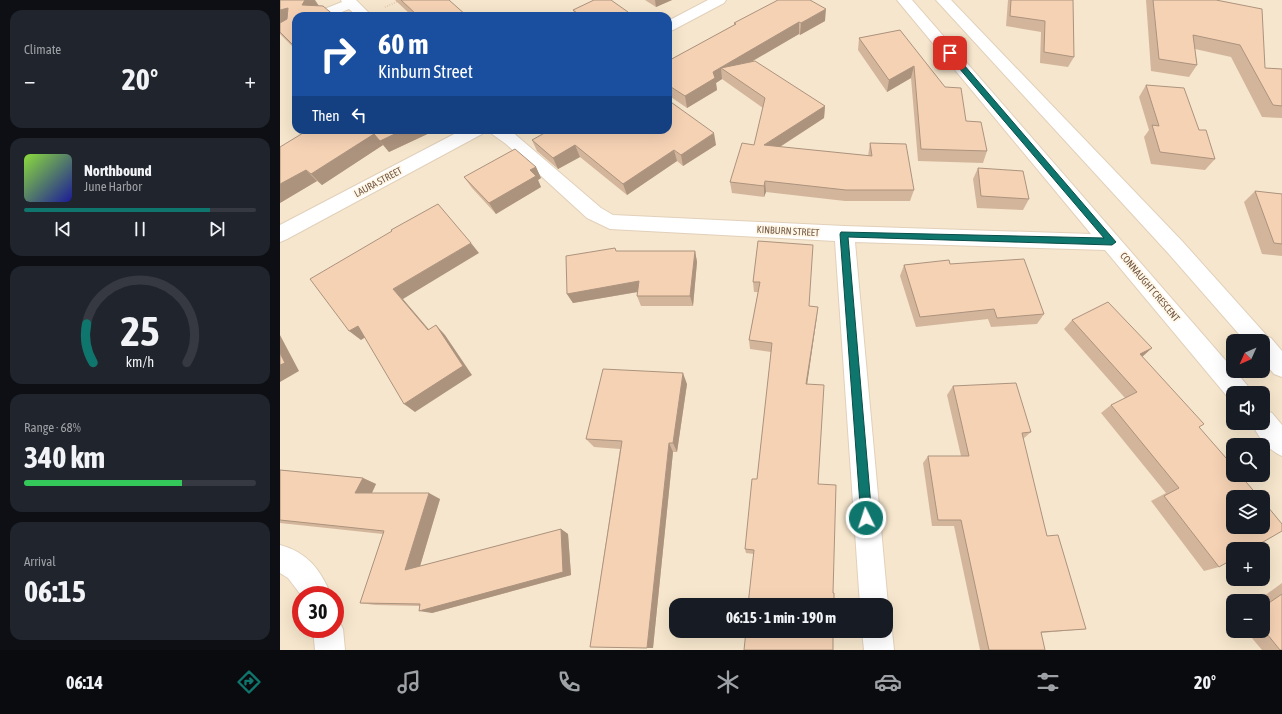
<!DOCTYPE html>
<meta charset="utf-8">
<style>
body{margin:0;font-family:"Asap Condensed",sans-serif;background:#20242c;color:#f1f3f6;height:100vh;display:flex;flex-direction:column;font-size:15px;white-space:nowrap}
*{box-sizing:border-box;margin:0}
p{font-size:13px;color:#9ea1a6}
.icon{flex:none;width:22px;height:22px;fill:none;stroke:currentColor;stroke-width:2;stroke-linecap:round;stroke-linejoin:round}
.map{position:relative;flex:1;overflow:hidden}
.drawer{display:flex;flex-direction:column;gap:10px;padding:10px;background:#0d0f14;width:280px}
.drawer>*{flex:none}
.guide{position:absolute;left:12px;top:12px;width:380px;height:122px;border-radius:12px;box-shadow:0 4px 16px #0002;background:#1a4fa0;color:#fff;overflow:hidden}
.needle{width:26px;rotate:225deg}
.controls{position:absolute;left:946px;top:334px;display:grid;gap:8px}
.controls a{display:grid;place-items:center;width:44px;height:44px;border-radius:8px;background:#171b24;box-shadow:0 4px 16px #0002;font-size:20px}
.speed{position:absolute;left:12px;top:586px;display:flex;gap:8px;font-size:20px;font-weight:700;text-align:center}
.speed>*{display:grid;place-content:center;width:52px;height:52px;border-radius:50%;background:#171b24;box-shadow:0 4px 16px #0002;line-height:1}
.speed .limit{border:6px solid #d22;background:#fff;color:#111}
.pin{position:absolute;display:grid;place-items:center;width:34px;height:34px;color:#fff;margin:-17px;border-radius:8px;box-shadow:0 2px 6px #0006}
.me{position:absolute;width:44px;margin:-22px;rotate:356deg;stroke-linejoin:round;filter:drop-shadow(0 0 3px #0008)}
.turn{display:flex;align-items:center;gap:14px;height:84px;padding:0 20px;font-size:18px}
.turn .icon{width:52px;height:52px;stroke-width:2.5}
.turn b{display:block;font-size:28px;line-height:34px}
.then{display:flex;align-items:center;height:38px;padding:0 20px;background:#0003;gap:8px;font-size:15px}
.big{font-size:30px;font-weight:700;line-height:1.1}
.drawer .tile{flex:1;display:flex;flex-direction:column;justify-content:center;gap:6px;min-width:0;padding:0 14px;border-radius:12px;background:#20242c}
.drawer .dial{align-items:center;gap:0}
.dial svg{height:104px;overflow:visible;fill:none;stroke:#363941;stroke-width:7;stroke-linecap:round;text-anchor:middle}
.dial text{fill:#f1f3f6;stroke:none}
.song{display:flex;align-items:center;gap:12px}
.cover{width:48px;height:48px;border-radius:6px;background:linear-gradient(135deg,hsl(90 70% 55%),hsl(240 70% 35%))}
.played{height:4px;border-radius:2px;background:linear-gradient(90deg,#0f766e 80%,#363941 80%)}
.keys{display:flex;justify-content:space-around;direction:ltr}
.heat{display:flex;justify-content:space-between;align-items:center;font-size:22px;direction:ltr}
.charge{height:6px;border-radius:3px;background:linear-gradient(90deg,#34c759 68%,#363941 0)}
.trip{position:absolute;left:389px;top:598px;width:224px;height:40px;border-radius:12px;background:#171b24;box-shadow:0 4px 16px #0002;font-weight:700;line-height:40px;text-align:center}
.tabs{display:flex;height:64px;justify-content:space-around;align-items:center;background:#090b0e;color:#9ea1a6}
.tabs .icon{width:28px;height:28px}
.tabs .on{color:#0f766e}
.tabs b{font-size:18px;color:#f1f3f6}
main{display:flex;flex:1;min-height:0}
.map>svg:first-child{display:block}
.residential{fill:#f6e6cd;fill-rule:evenodd}
.lines{fill:none;stroke-linecap:round;stroke-linejoin:round}
.minor-casing{stroke:#e2d0ba;stroke-width:2}
.path{stroke:#dab598;stroke-width:2;stroke-dasharray:0.5 2;stroke-linecap:butt}
.minor{fill:#fff;fill-rule:evenodd}
.wall{fill:#d3b59b}
.shaded-wall{fill:#ac937e}
.building{fill:#f5d2b4;stroke:#ac937e}
.route{fill:#0f766e;stroke:#0a4d48}
.labels{text-anchor:middle;dominant-baseline:central;stroke-width:3.5;stroke-linejoin:round;paint-order:stroke}
.street-label{font-size:10px;fill:#765945;stroke:#fff7e7}
</style>
<main>
<section class="drawer">
<div class="tile"><p>Climate</p>
<div class="heat"><a>−</a><b class="big">20°</b><a>+</a></div>
</div>
<div class="tile">
<div class="song"><i class="cover"></i><div><b>Northbound</b><p>June Harbor</p></div></div>
<div class="played"></div>
<div class="keys"><svg class="icon" aria-label="previous" viewBox="0 0 24 24"><path d="M18 5L8 12l10 7zM5 5v14"/></svg><svg class="icon" aria-label="pause" viewBox="0 0 24 24"><path d="M8 5v14M16 5v14"/></svg><svg class="icon" aria-label="next" viewBox="0 0 24 24"><path d="M6 5l10 7-10 7zM19 5v14"/></svg></div>
</div>
<div class="tile dial"><svg viewBox="0 0 100 80">
<path d="M14 69A42 42 0 1 1 86 69"/>
<path d="M14 69A42 42 0 0 1 9 39" stroke="#0f766e"/>
<text x="50" y="56" font-size="32" font-weight="700">25</text>
<text x="50" y="72" font-size="11">km/h</text>
</svg></div>
<div class="tile"><p>Range · 68%</p><b class="big">340 km</b><div class="charge"></div></div>
<div class="tile"><p>Arrival</p><b class="big">06:15</b></div>
</section>
<div class="map">
<svg width="1002" height="650" viewBox="0 0 1002 650">
<rect width="100%" height="100%" fill="#fef4df"/>
<path class="residential" d="M0,0H1002V650H0ZM16,16H388V130H16ZM953,341H983V371H953ZM953,393H983V423H953ZM953,445H983V475H953ZM953,497H983V527H953ZM953,549H983V579H953ZM21,595H55V629H21ZM953,601H983V631H953ZM396,605H606V631H396Z"/>
<g class="lines">
<defs>
<path id="minor" d="M61,0H76L92,16H77L69,9L52,16H32L34,13L62,2Z
M428,0H446L444,3L393,30L388,31V21Z
M617,0H632L953,369V371H955L967,385L971,393H953V402L951,401L825,250L575,242L608,605L606,611V605H580L555,241L330,229L307,218L226,144L212,134L209,130H230L321,208L333,215L564,226L811,234Z
M656,0H671L902,241L988,337L991,338L1002,351V377L994,374L983,361V341H965L888,253Z
M182,130H205L202,134L7,239L0,242V225Z
M983,410L992,413L1002,425V456C989,451 977,436 972,423H983Z
M0,545C27,552 41,570 51,595H21L8,578L0,573Z
M55,617L58,619L63,629L65,650H35L33,629H55Z
M606,620L612,631L614,650H584L582,631H606Z"/>
</defs>
<use href="#minor" class="minor-casing"/>
<path class="path" d="M105,7L121,0"/>
<use href="#minor" class="minor"/>
</g>
<path class="wall" d="M0,0L16,16V50L0,34Z
M115,0H169L187,16H132Z
M365,0H392L376,7Z
M728,0H793L794,57L788,67L760,63L761,32L726,26Z
M866,0H936L985,68L1002,69V118L982,117L951,57L915,49L917,65L909,77L871,71Z
M293,10L349,16H295Z
M545,21L520,35L519,34L473,61L545,106L544,118L500,147L588,156L590,143L634,190L630,201H565L486,192L484,197L452,193L450,182L474,145L483,108L442,79L436,83L437,90L407,108L388,95V61L454,25V23Z
M620,30L686,121L707,151L703,163L638,161L631,78L607,92L578,50L579,38Z
M866,85L919,130L935,159L925,170L871,164L864,137L869,130L859,97Z
M28,130H156L109,152L103,145L42,185L37,181L0,203Z
M252,140L436,145L403,166L397,161L347,195L300,157L278,169L257,151Z
M256,167L261,178L258,180L261,187L216,214L192,188L184,177Z
M698,168L749,199L743,210L697,208L693,179Z
M975,191L1002,194V256L982,254L964,202Z
M478,241L537,316L527,384L538,484L553,593L554,605L474,554L466,553L465,549L477,479L491,352L470,349L469,340L478,292H474L473,282Z
M337,251H415L417,262L413,306H361L357,296L358,292L293,303L287,294Z
M670,264L764,314L757,324L711,327L708,319L636,327L620,276L624,265Z
M792,320L872,348L862,356L919,427L939,567L924,571L871,501L886,493L821,413L831,405L845,398L784,329Z
M407,384L397,452H393L373,648L310,647L340,449L314,447L306,439Z
M673,386L751,432L743,439L767,536L806,629L761,633L765,650H700L674,526H652L643,463L648,456H681L667,395Z
M0,470L83,478L96,484L92,493L160,499L140,566L281,529L288,534L291,575L152,613L140,606L95,605L80,603L103,534L0,523Z
M1002,583V650H982L966,631H983V601H977Z"/>
<path class="shaded-wall" d="M24,0H35L41,9L22,5Z
M375,0H392L376,7Z
M8,8L16,19L0,25V10Z
M546,9L545,21L520,35L521,23Z
M348,12L349,16H339Z
M519,22V34L450,74L441,68L442,79L436,83L437,90L407,108L405,96L433,72Z
M634,66L631,78L607,92L609,80Z
M545,106L544,118L484,157V145Z
M123,130H156L109,152L100,141Z
M434,133L436,145L403,166L401,155Z
M94,134L103,145L42,185L31,174Z
M295,145L300,157L278,169L273,158Z
M394,150L397,161L347,195L343,184Z
M256,167L261,178L258,180L261,187L216,214L209,203L250,170Z
M26,170L37,181L0,203V184Z
M485,181L486,192L484,197V186Z
M191,243L199,253L123,299L157,339L148,330L113,289Z
M415,251L417,262L413,306L410,296Z
M359,281L363,291L293,303L287,294Z
M538,307L537,316L526,392V384Z
M156,325L165,335L192,375L135,412L124,404Z
M78,326L89,335L81,340L69,331Z
M0,335L19,371L0,382Z
M872,348L862,357L860,354Z
M403,373L407,384L397,452L393,443Z
M389,443L393,452L373,648H367Z
M83,478L96,484L89,499L75,493Z
M149,493L160,499L138,573L125,570Z
M281,529L288,534L291,575L152,613L139,611Z"/>
<path class="building" d="M0,0H25L22,5L43,6L55,16H16V48L0,32V23L7,19L8,8L0,10Z
M121,0H169L187,16H138Z
M314,0H331L348,12L339,16H301L293,10Z
M498,0H530L546,9L521,23L519,22L433,72L435,78L405,96L388,85V61L456,24L454,23Z
M731,0H793L794,57L764,52L765,21L730,16Z
M873,0H936L982,9L985,68L1002,69V106L993,105L960,45L913,35L917,65L879,59Z
M620,30L665,87L681,88L686,121L701,122L707,151L641,149L634,66L609,80L579,38Z
M475,61L545,106L484,145L592,156L590,143L626,144L634,190H566L485,181L484,186L450,182L462,143L474,145L485,98L441,68Z
M866,85L904,88L919,130H926L935,159L880,152L872,125L879,126Z
M388,100L434,133L401,155L394,150L343,184L295,145L273,158L252,140L270,130H388Z
M28,130H123L100,141L94,134L31,174L26,170L0,184V147Z
M235,149L256,167L250,170L256,176L209,203L184,177Z
M698,168L743,171L749,199L701,196Z
M975,191L1002,194V244L994,243Z
M158,204L191,243L113,289L148,330L156,325L183,366L124,404L78,326L69,331L30,279L112,231L111,230Z
M478,241L533,245L529,306L538,307L526,384L544,385L538,484L556,485L553,593H554V605H468L474,550L465,549L472,479H477L492,343L469,340L480,282H473Z
M335,248L336,251H415L410,296H357L359,281L287,294L286,256Z
M744,259L764,314L717,318L714,309L640,317L624,265L669,260L670,264Z
M828,302L872,348L860,354L924,424L919,427L953,466V475H960L979,497H953V527H983V501L1002,524V531L971,549H953V559L939,567L884,496L899,488L831,405L857,392L792,320Z
M0,353L5,363L0,365Z
M323,369L403,373L393,443H389L367,648L310,647L342,441L306,439Z
M736,383L751,432L742,433L767,536L778,535L806,629L761,632L765,650H709L681,520H658L648,456H689L673,386Z
M0,470L83,478L75,493H149L125,570L281,529L283,572L139,611L140,604L80,603L104,531L0,520Z
M1002,594V650H1000L983,629V607Z
M466,631H553V650H464Z"/>
<path class="route" d="M667,51H672L836,242L832,245L568,237L592,518L590,522L586,524L582,522L581,518L560,234L561,232L824,238L667,54Z"/>
<g class="labels">
<g class="street-label">
<text transform="translate(98 182) rotate(-28)">LAURA STREET</text>
<text transform="translate(508 231) rotate(3)">KINBURN STREET</text>
<text transform="translate(870 287) rotate(50)">CONNAUGHT CRESCENT</text>
</g>
</g>
</svg>
<div class="controls">
<a><svg class="needle" viewBox="-14 -14 28 28"><path d="M0-13l5 13h-10z" fill="#e53935"/><path d="M0 13l5-13h-10z" fill="#9ea1a6"/></svg></a>
<a><svg class="icon" aria-label="sound" viewBox="0 0 24 24"><path d="M4 9h4l5-4v14l-5-4H4zM17 9q2 3 0 6"/></svg></a>
<a><svg class="icon" aria-label="search" viewBox="0 0 24 24"><circle cx="10" cy="10" r="6"/><path d="M15 15l6 6"/></svg></a>
<a><svg class="icon" aria-label="layers" viewBox="0 0 24 24"><path d="M12 4l9 5-9 5-9-5zM3 14l9 5 9-5"/></svg></a>
<a>+</a>
<a>−</a>
</div>
<div class="speed"><div class="limit">30</div></div>
<div class="pin" style="left:670px;top:53px;background:#d93025"><svg class="icon" aria-label="arrive" viewBox="0 0 24 24"><path d="M6 21V4h12l-3 4 3 4H6"/></svg></div>
<svg class="me" style="left:586px;top:518px" viewBox="-20 -20 40 40"><circle r="17" fill="#0f766e" stroke="#fff" stroke-width="3"/><path d="M0-11L8 9 0 5-8 9z" fill="#fff"/></svg>
<div class="trip">06:15 · 1 min · 190 m</div>
<div class="guide">
<div class="turn"><svg class="icon" aria-label="right" viewBox="0 0 24 24"><path d="M7 20v-9h11M14 6l5 5-5 5"/></svg><div><b>60 m</b>Kinburn Street</div></div>
<div class="then">Then<svg class="icon" aria-label="left" viewBox="0 0 24 24"><path d="M17 20v-9H6M10 6l-5 5 5 5"/></svg></div>
</div>
</div>
</main>
<nav class="tabs">
<b>06:14</b>
<svg class="icon on" aria-label="directions" viewBox="0 0 24 24"><path d="M12 3l9 9-9 9-9-9zM9 14v-3h6M13 9l2 2-2 2"/></svg>
<svg class="icon" aria-label="music" viewBox="0 0 24 24"><path d="M9 18V5l10-2v13"/><circle cx="6" cy="18" r="3"/><circle cx="16" cy="16" r="3"/></svg>
<svg class="icon" aria-label="phone" viewBox="0 0 24 24"><path d="M5 4h4l2 5-3 2q2 4 5 5l2-3 5 2v4C11 20 4 13 5 4z"/></svg>
<svg class="icon" aria-label="climate" viewBox="0 0 24 24"><path d="M12 3v18M4 7l16 10M4 17L20 7"/></svg>
<svg class="icon" aria-label="car" viewBox="0 0 24 24"><path d="M5 17H2v-5l4-1 3-4h7l3 4 3 1v5h-3M9 17h6M6 11h13"/><circle cx="7" cy="17" r="2"/><circle cx="17" cy="17" r="2"/></svg>
<svg class="icon" aria-label="filters" viewBox="0 0 24 24"><path d="M4 7h16M4 17h16"/><circle cx="9" cy="7" r="2"/><circle cx="15" cy="17" r="2"/></svg>
<b>20°</b>
</nav>
